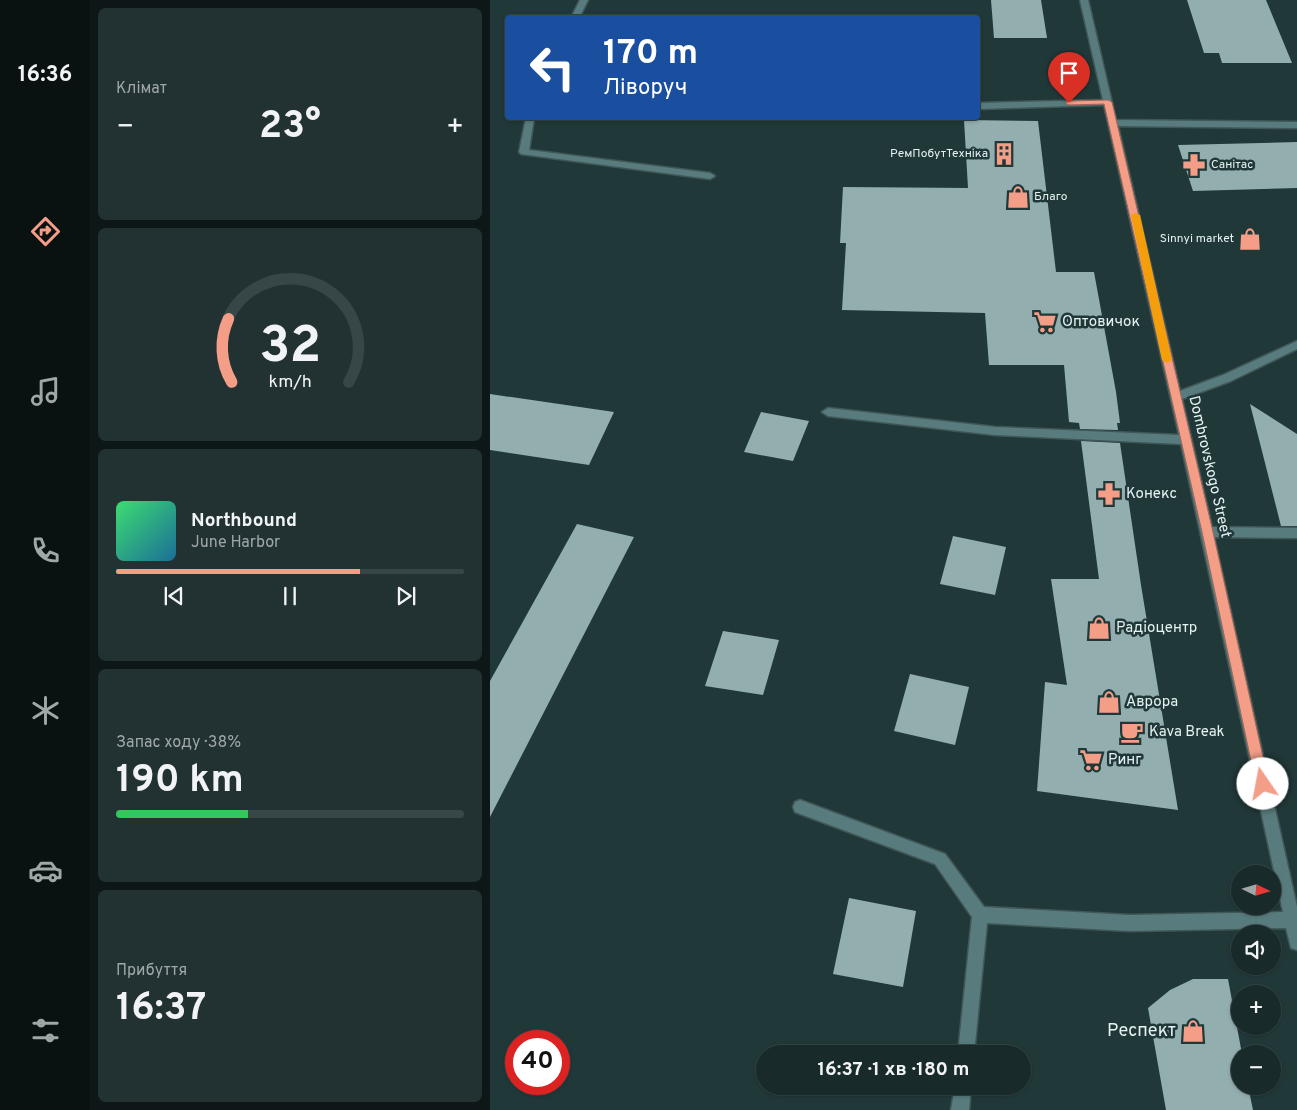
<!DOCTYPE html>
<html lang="uk">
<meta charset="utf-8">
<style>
body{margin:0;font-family:Overpass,sans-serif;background:#223233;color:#f1f3f6;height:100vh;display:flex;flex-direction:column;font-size:19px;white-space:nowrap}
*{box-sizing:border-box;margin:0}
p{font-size:16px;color:#9fa7a9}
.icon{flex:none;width:28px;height:28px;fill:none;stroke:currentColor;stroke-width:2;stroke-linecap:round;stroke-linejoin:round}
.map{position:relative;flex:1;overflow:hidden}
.drawer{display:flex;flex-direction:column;gap:8px;padding:8px;background:#0e1718;width:400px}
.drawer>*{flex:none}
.hud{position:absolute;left:15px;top:15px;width:475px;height:105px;border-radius:5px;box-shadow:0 1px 4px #0004,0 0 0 1px #374647;background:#1a4fa0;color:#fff;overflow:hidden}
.needle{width:32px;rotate:95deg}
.tools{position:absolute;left:741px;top:865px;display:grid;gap:10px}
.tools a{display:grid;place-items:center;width:50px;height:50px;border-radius:50%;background:#192a2b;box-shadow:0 1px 4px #0004,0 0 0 1px #374647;font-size:25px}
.speed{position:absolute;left:15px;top:1030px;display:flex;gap:10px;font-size:25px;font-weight:700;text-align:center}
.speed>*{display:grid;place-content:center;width:65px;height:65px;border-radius:50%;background:#192a2b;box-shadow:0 1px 4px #0004,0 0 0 1px #374647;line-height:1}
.speed .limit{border:8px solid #d22;background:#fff;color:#111}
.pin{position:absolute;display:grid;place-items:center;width:42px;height:42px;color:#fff;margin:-51px -21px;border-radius:50% 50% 50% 0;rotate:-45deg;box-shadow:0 0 5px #0007}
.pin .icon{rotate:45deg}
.me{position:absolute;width:55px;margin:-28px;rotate:348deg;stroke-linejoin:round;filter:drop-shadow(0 0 4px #0008)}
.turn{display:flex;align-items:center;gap:18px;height:105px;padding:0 15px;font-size:22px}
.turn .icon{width:65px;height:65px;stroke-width:2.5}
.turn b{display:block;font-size:35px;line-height:42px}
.big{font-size:38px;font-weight:700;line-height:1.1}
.drawer .card{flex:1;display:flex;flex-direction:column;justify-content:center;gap:8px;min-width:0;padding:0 18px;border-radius:8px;background:#223233}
.drawer .dial{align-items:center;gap:0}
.dial svg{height:130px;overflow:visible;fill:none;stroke:#374647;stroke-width:7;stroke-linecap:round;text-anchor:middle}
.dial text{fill:#f1f3f6;stroke:none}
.song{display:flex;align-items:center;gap:15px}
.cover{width:60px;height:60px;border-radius:8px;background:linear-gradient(135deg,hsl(140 70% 55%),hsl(200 70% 35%))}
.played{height:5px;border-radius:2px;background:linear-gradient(90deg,#f49e88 70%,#374647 70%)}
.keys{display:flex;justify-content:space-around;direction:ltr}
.heat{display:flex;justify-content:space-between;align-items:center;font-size:28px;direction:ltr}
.charge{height:8px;border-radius:4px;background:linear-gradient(90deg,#34c759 38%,#374647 0)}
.trip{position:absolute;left:266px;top:1045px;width:275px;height:50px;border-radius:25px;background:#192a2b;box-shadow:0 1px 4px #0004,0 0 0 1px #374647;font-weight:700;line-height:50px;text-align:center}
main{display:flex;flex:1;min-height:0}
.menu{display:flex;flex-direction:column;width:90px;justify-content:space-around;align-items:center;background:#0a1111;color:#9fa7a9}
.menu .icon{width:35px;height:35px}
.menu .current{color:#f49e88}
.menu b{font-size:22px;color:#f1f3f6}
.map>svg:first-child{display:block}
.building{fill:#93aeaf}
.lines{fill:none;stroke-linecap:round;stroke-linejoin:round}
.minor-casing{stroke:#405657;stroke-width:3}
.minor{fill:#587c7d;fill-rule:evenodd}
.route{fill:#f49e88;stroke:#9f6758}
.slow{fill:#f59e0b}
.labels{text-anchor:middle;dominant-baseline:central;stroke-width:5;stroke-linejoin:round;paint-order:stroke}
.far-poi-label{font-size:12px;fill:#e5f2f3;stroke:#213839;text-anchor:end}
.poi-label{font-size:15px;fill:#e5f2f3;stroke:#213839;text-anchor:start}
.street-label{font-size:15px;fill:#e5f2f3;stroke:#213839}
.near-poi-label{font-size:18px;fill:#e5f2f3;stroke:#213839;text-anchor:end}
</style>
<main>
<nav class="menu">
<b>16:36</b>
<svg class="icon current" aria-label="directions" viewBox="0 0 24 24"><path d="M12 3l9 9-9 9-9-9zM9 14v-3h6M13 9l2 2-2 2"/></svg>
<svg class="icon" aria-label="music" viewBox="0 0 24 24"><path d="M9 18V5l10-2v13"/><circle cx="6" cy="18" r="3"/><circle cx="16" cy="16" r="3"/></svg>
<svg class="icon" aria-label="phone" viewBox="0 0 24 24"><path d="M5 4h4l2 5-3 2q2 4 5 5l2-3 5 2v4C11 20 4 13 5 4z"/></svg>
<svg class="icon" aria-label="climate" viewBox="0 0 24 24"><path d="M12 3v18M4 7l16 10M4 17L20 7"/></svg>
<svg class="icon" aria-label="car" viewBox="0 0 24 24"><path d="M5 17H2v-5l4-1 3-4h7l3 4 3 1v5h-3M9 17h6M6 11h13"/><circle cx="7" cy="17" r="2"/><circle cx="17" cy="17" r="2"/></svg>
<svg class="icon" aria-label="filters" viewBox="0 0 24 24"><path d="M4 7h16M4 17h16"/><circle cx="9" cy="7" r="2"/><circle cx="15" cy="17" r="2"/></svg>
</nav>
<section class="drawer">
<div class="card"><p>Клімат</p>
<div class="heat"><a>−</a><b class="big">23°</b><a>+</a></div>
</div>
<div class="card dial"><svg viewBox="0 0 100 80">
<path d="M14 69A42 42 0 1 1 86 69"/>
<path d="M14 69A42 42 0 0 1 12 30" stroke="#f49e88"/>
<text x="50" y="56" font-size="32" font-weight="700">32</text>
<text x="50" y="72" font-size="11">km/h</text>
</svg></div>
<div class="card">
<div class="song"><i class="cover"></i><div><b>Northbound</b><p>June Harbor</p></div></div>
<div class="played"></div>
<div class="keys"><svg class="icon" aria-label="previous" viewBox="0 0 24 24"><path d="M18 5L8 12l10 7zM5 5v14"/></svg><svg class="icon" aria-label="pause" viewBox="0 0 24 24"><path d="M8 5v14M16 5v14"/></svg><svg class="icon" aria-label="next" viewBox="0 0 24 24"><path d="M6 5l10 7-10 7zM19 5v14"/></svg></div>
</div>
<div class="card"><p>Запас ходу · 38%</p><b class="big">190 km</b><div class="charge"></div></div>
<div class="card"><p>Прибуття</p><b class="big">16:37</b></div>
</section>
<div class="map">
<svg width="807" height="1110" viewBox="0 0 807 1110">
<rect width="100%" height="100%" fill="#213839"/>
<path class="building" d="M501,0H551L557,38H504Z
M697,0H776L802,63H732L729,53H714Z
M474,120L548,121L566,272H604L626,392L630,423H627L628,430L590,429L589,423L579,422L574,365H499L495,313L352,310L356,243H350L353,187L478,188Z
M807,142V188L703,191L688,145Z
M0,394L124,412L99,465L0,450Z
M760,404L807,434V526H791Z
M271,412L319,421L303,461L254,452Z
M591,441L630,443L651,585L688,810L547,791L555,682L577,685L561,579H609Z
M87,524L144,537L0,817V681Z
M463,536L516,547L505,595L450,584Z
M233,631L289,640L273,695L215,686Z
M420,674L479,687L465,745L404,731Z
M359,898L426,911L413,987L343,974Z
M703,979H738L752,1054H750V1086H758L763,1110H676L658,1008L680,990Z"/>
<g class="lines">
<defs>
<path id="minor" d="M90,0H98L89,18H81Z
M590,0H598L626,120L807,122V128L628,126L690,391L733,375L807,341V349L741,381L692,399L722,527L807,528V538L724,537L807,907V950L801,948L796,928L639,931L497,923L484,1054H468L482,917L445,864L305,812L303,807L305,802L310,800L455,854L494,907L639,915L793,912L691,444L505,435L338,416L332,412L338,408L505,427L689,435L614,105L488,109V103L613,100Z
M36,118H44L39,150L220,173L225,176L220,179L31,154L29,152Z
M465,1086H481L479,1110H461Z"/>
</defs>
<use href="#minor" class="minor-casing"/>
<use href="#minor" class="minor"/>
</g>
<path class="route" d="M618,100L622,102L723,532L779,784L777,788L773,790L768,788L766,784L712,532L614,104L579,105L575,103L579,101Z"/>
<path class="slow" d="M645,213L650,215L682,360L677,363L672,360L641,215Z"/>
<defs>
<symbol id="building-bare" viewBox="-9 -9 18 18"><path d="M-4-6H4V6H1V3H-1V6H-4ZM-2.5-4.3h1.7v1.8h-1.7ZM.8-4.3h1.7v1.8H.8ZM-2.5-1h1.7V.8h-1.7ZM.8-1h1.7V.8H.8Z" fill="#f49e88" stroke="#213839" stroke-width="2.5" paint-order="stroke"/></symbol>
<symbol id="pharmacy-bare" viewBox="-9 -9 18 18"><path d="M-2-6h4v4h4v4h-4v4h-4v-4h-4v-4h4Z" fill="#f49e88" stroke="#213839" stroke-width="2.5" paint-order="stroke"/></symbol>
<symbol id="shop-bare" viewBox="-9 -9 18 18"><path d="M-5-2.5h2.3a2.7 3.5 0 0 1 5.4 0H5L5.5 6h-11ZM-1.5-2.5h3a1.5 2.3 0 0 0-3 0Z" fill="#f49e88" stroke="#213839" stroke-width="2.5" paint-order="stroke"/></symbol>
<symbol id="supermarket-bare" viewBox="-9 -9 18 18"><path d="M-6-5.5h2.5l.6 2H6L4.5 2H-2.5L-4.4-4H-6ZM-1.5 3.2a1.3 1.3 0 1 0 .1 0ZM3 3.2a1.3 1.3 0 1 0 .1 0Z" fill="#f49e88" stroke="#213839" stroke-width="2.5" paint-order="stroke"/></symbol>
<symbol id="cafe-bare" viewBox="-9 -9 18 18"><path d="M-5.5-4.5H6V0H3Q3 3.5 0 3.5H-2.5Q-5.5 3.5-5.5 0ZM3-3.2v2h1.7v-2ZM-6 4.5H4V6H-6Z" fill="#f49e88" stroke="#213839" stroke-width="2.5" paint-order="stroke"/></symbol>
</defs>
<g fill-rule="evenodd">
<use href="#building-bare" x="498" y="138" width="32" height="32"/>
<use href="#pharmacy-bare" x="688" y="149" width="32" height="32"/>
<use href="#shop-bare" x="512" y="181" width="32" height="32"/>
<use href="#shop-bare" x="744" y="223" width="32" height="32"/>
<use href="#supermarket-bare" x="539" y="306" width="32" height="32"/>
<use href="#pharmacy-bare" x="603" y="478" width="32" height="32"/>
<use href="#shop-bare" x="593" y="612" width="32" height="32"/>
<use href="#shop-bare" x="603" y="686" width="32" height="32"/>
<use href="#cafe-bare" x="626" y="716" width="32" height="32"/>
<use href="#supermarket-bare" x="585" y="744" width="32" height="32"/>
<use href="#shop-bare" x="687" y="1015" width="32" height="32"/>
</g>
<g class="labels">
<g class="far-poi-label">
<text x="498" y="154">РемПобутТехніка</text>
<text x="721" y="165" text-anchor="start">Санітас</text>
<text x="544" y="197" text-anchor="start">Благо</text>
<text x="744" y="239">Sinnyi market</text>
</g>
<g class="poi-label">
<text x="572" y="322">Оптовичок</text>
<text x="636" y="494">Конекс</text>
<text x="626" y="628">Радіоцентр</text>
<text x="636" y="702">Аврора</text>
<text x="659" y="732">Kava Break</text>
<text x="618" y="760">Ринг</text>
</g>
<g class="street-label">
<text transform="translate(719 467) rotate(77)">Dombrovskogo Street</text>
</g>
<g class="near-poi-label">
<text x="686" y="1031">Респект</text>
</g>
</g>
</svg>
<div class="tools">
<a><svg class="needle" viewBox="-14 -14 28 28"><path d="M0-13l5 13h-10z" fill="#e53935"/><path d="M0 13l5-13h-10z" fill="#9fa7a9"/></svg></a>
<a><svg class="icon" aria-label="sound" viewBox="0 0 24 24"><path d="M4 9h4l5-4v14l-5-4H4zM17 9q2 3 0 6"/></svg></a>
<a>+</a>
<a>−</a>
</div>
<div class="speed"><div class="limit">40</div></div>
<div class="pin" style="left:579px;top:103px;background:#d93025"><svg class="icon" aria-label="arrive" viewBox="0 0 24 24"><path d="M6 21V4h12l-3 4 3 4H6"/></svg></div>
<svg class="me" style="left:773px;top:784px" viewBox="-20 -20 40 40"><circle r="19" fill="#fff"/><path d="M0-13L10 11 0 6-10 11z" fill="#f49e88"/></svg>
<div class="trip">16:37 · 1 хв · 180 m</div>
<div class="hud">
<div class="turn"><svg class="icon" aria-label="left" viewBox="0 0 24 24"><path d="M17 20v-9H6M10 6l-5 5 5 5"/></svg><div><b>170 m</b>Ліворуч</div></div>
</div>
</div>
</main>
